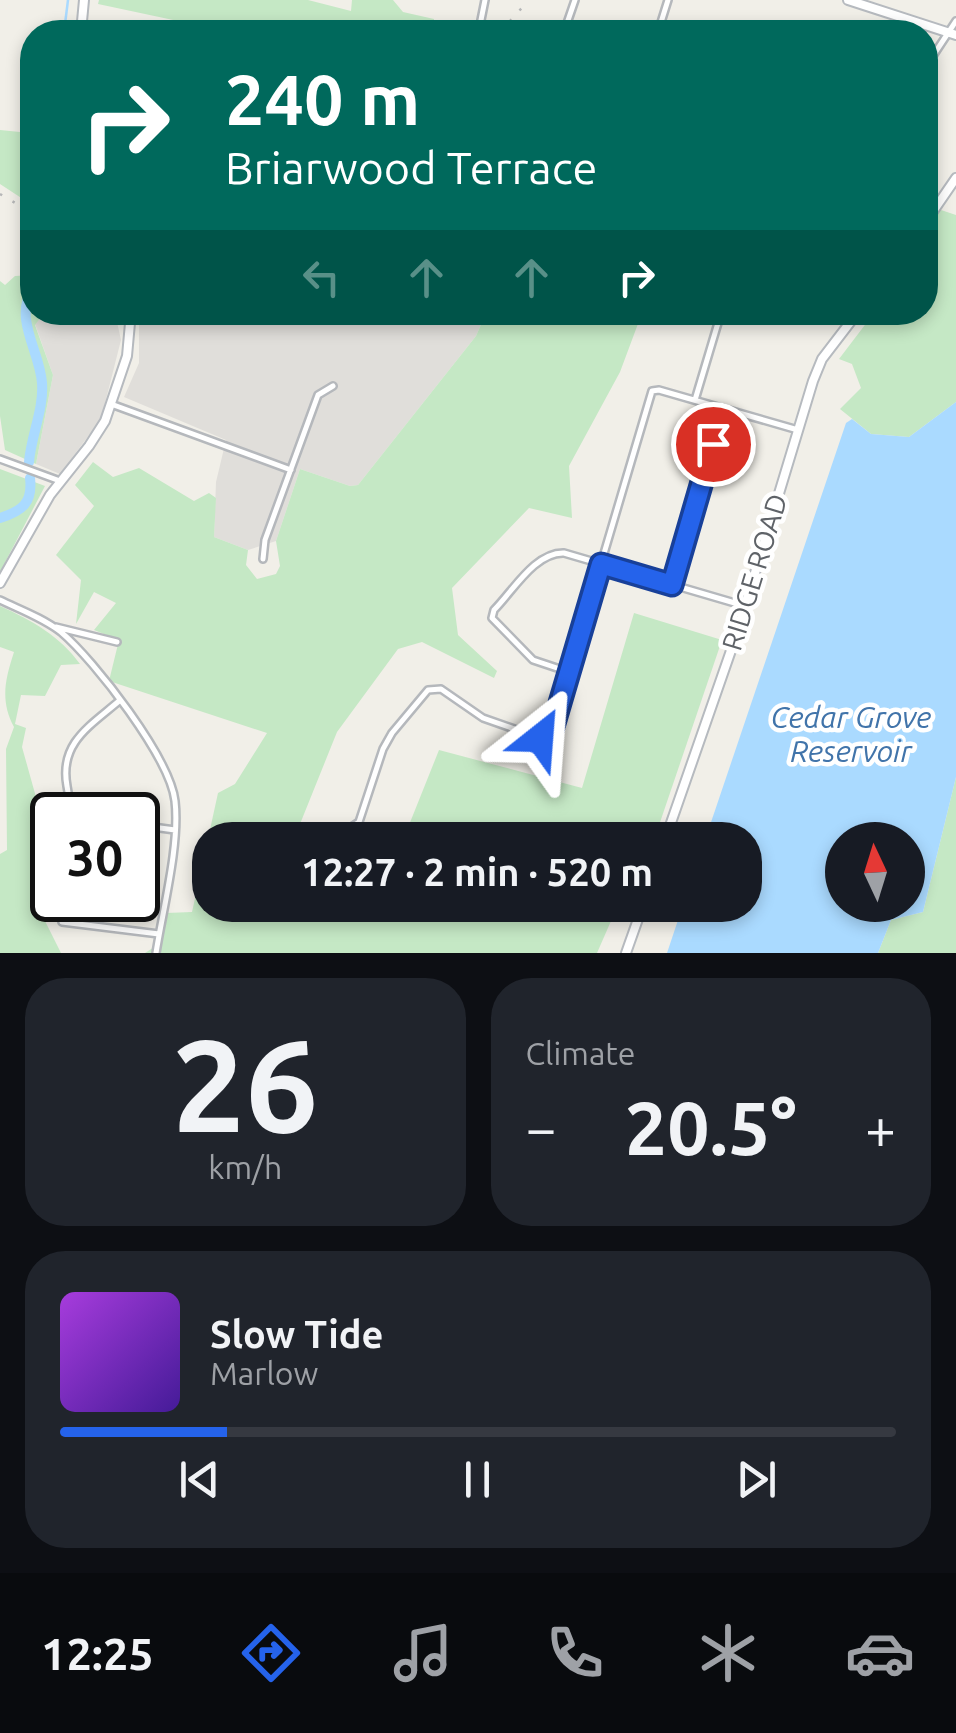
<!DOCTYPE html>
<meta charset="utf-8">
<style>
body{margin:0;font-family:Ubuntu,sans-serif;background:#20242c;color:#f1f3f6;height:100vh;display:flex;flex-direction:column;font-size:38px;white-space:nowrap}
*{box-sizing:border-box;margin:0}
p{font-size:32px;color:#9ea1a6}
.icon{flex:none;width:55px;height:55px;fill:none;stroke:currentColor;stroke-width:2;stroke-linecap:round;stroke-linejoin:round}
.map{position:relative;height:953px;overflow:hidden}
.panel{display:flex;flex-direction:column;gap:25px;padding:25px;background:#0d0f14;flex:1}
.panel>*{flex:none}
.banner{position:absolute;left:20px;top:20px;width:918px;height:305px;border-radius:40px;box-shadow:0 5px 15px #0003;background:#00695c;color:#fff;overflow:hidden}
.needle{width:65px;rotate:356deg}
.controls{position:absolute;left:825px;top:822px;display:grid;gap:20px}
.controls a{display:grid;place-items:center;width:100px;height:100px;border-radius:50%;background:#171b24;box-shadow:0 5px 15px #0003;font-size:50px}
.speed{position:absolute;left:30px;top:792px;display:flex;gap:20px;font-size:50px;font-weight:700;text-align:center}
.speed>*{display:grid;place-content:center;width:130px;height:130px;border-radius:50%;background:#171b24;box-shadow:0 5px 15px #0003;line-height:1}
.speed .limit{border:5px solid #111;border-radius:15px;background:#fff;color:#111}
.pin{position:absolute;display:grid;place-items:center;width:85px;height:85px;color:#fff;margin:-42px;border:5px solid #fff;border-radius:50%;box-shadow:0 2px 10px #0007}
.me{position:absolute;width:110px;margin:-55px;rotate:28deg;stroke-linejoin:round;filter:drop-shadow(0 0 8px #0008)}
.turn{display:flex;align-items:center;gap:35px;height:210px;padding:0 40px;font-size:45px}
.turn .icon{width:130px;height:130px;stroke-width:2.5}
.turn b{display:block;font-size:70px;line-height:85px}
.lanes{display:flex;align-items:center;height:95px;padding:0 40px;background:#0003;justify-content:center;gap:50px;direction:ltr}
.lanes .off{opacity:.35}
.big{font-size:75px;font-weight:600;line-height:1.1}
.panel .tile{flex:1;display:flex;flex-direction:column;justify-content:center;gap:15px;min-width:0;padding:0 35px;border-radius:40px;background:#20242c}
.panel .dial{align-items:center;gap:0}
.dial b{font-size:130px;line-height:1}
.song{display:flex;align-items:center;gap:30px}
.cover{width:120px;height:120px;border-radius:15px;background:linear-gradient(135deg,hsl(280 70% 55%),hsl(260 70% 35%))}
.played{height:10px;border-radius:5px;background:linear-gradient(90deg,#2563eb 20%,#363941 20%)}
.keys{display:flex;justify-content:space-around;direction:ltr}
.heat{display:flex;justify-content:space-between;align-items:center;font-size:55px;direction:ltr}
.panel .tiles{flex:1;display:grid;gap:25px;grid-template-columns:1fr 1fr}
.tile:last-child{grid-column:span 2}
.trip{position:absolute;left:192px;top:822px;width:570px;height:100px;border-radius:40px;background:#171b24;box-shadow:0 5px 15px #0003;font-weight:600;line-height:100px;text-align:center}
.tabs{display:flex;height:160px;justify-content:space-around;align-items:center;background:#090b0e;color:#9ea1a6}
.tabs .icon{width:70px;height:70px}
.tabs .selected{color:#2563eb}
.tabs b{font-size:45px;color:#f1f3f6}
.map>svg:first-child{display:block}
.industrial{fill:#e0deda}
.green{fill:#c5e8c5}
.water{fill:#aadaff;fill-rule:evenodd}
.lines{fill:none;stroke-linecap:round;stroke-linejoin:round}
.stream{stroke:#aadaff;stroke-width:2.5}
.river{stroke:#aadaff;stroke-width:10}
.street-casing{stroke:#b5b8bc;stroke-width:10}
.secondary-casing{stroke:#b6babf;stroke-width:12}
.street{stroke:#fff;stroke-width:5}
.secondary{stroke:#fff;stroke-width:8}
.rail{stroke:#b6b7b8;stroke-width:2.5;stroke-dasharray:2.5 12;stroke-linecap:butt}
.route-casing{stroke:#184099;stroke-width:25}
.route{stroke:#2563eb;stroke-width:18}
.labels{text-anchor:middle;dominant-baseline:central;stroke-width:9;stroke-linejoin:round;paint-order:stroke}
.street-label{font-size:28px;fill:#5f6368;stroke:#fff}
.water-label{font-size:30px;font-style:italic;fill:#4174aa;stroke:#fff}
</style>
<div class="map">
<svg width="956" height="953" viewBox="0 0 956 953">
<rect width="100%" height="100%" fill="#f1efe8"/>
<path class="industrial" d="M44,313H115L121,340L101,419L60,474L36,464L53,375L35,324Z
M139,313H486L476,336L358,485L350,486L300,469L276,541L248,550L214,537L216,482L226,440L124,397L139,363Z"/>
<path class="green" d="M99,0H308L351,11L352,0H393L403,12L434,19V32H205L192,24L98,4Z
M32,124V205L0,184V130L20,132Z
M938,209L956,215V402L909,437L871,434L840,409L861,388L852,364L839,359L874,313L925,312V228Z
M32,275V312L44,313L35,325L53,375L36,464L5,450L0,416V281L5,285L15,276Z
M486,313H642L620,372L569,466L572,518L529,508L452,588L458,635L497,671L494,678L422,642L398,649L337,732L300,824L360,840H210V905H618L597,953H145L162,942L166,913L192,912L218,793L235,784L267,733L109,681L119,640L94,630L116,603L94,592L76,624L81,580L56,555L94,506L75,485L93,462L113,477L139,468L194,501L209,493L216,498L214,537L248,550L246,565L257,579L276,574L280,566L276,541L300,469L350,486L358,485L476,336Z
M0,469L45,486L0,572Z
M0,606C31,620 60,636 80,664L61,665L45,696L21,695L15,724L26,728L22,747L48,840L52,841V881L41,880L43,917L61,953H0V854L7,850L6,749L14,727C0,701 5,680 14,652L0,647Z
M634,613L722,640L654,840H403L439,750L582,788Z
M956,777V953H878L891,920L923,912Z"/>
<path class="water" d="M956,402V777L923,912L891,920L878,953H667L683,905H745V840H705L846,423L852,419L871,434L909,437ZM842,840H908V905H842Z"/>
<g class="lines">
<path class="stream" d="M64,32L68,0"/>
<path class="river" d="M29,462C31,436 44,409 42,383C40,352 14,319 32,290
M0,518C22,511 33,503 30,478"/>
<defs>
<path id="street" d="M481,20L485,0
M564,32L575,0
M658,32L668,0
M925,68L956,21
M695,400L718,323V312
M111,404L291,470
M0,459L60,481
M263,559L265,540L318,395L333,386
M672,585L723,408
M0,600C21,610 43,618 61,632C95,661 170,758 175,801C180,844 163,909 156,953
M56,627L117,642
M569,672L533,660L492,618L494,610C513,591 535,552 564,553L745,606
M80,815C70,807 69,799 67,786C59,743 90,726 119,701
M138,825L175,830
M350,828L359,822L383,749L392,733L428,690L441,689L483,718L540,738L551,733L652,391L659,390L798,430
M62,922L159,934"/>
<path id="secondary" d="M848,0L956,35
M81,32L84,0
M925,223L956,178
M0,583L50,495L89,446L105,421L127,356L131,312
M665,840L735,639L813,381L822,359L858,312
M626,953L643,905"/>
</defs>
<use href="#street" class="street-casing"/>
<use href="#secondary" class="secondary-casing"/>
<use href="#street" class="street"/>
<use href="#secondary" class="secondary"/>
<path class="rail" d="M500,32L529,0
M0,194L32,213"/>
</g>
<g class="lines">
<defs>
<path id="route" d="M540,738L547,737L552,730L601,564L672,585L713,444"/>
</defs>
<use href="#route" class="route-casing"/>
<use href="#route" class="route"/>
</g>
<g class="labels">
<g class="street-label">
<text transform="translate(754 572) rotate(-73)">RIDGE ROAD</text>
</g>
<g class="water-label">
<text x="851" y="717">Cedar Grove<tspan x="851" dy="34">Reservoir</tspan></text>
</g>
</g>
</svg>
<div class="controls">
<a><svg class="needle" viewBox="-14 -14 28 28"><path d="M0-13l5 13h-10z" fill="#e53935"/><path d="M0 13l5-13h-10z" fill="#9ea1a6"/></svg></a>
</div>
<div class="speed"><div class="limit">30</div></div>
<div class="pin" style="left:713px;top:444px;background:#d93025"><svg class="icon" aria-label="arrive" viewBox="0 0 24 24"><path d="M6 21V4h12l-3 4 3 4H6"/></svg></div>
<svg class="me" style="left:540px;top:738px" viewBox="-20 -20 40 40"><path d="M0-17L14 15 0 8-14 15z" fill="#2563eb" stroke="#fff" stroke-width="4"/></svg>
<div class="trip">12:27 · 2 min · 520 m</div>
<div class="banner">
<div class="turn"><svg class="icon" aria-label="right" viewBox="0 0 24 24"><path d="M7 20v-9h11M14 6l5 5-5 5"/></svg><div><b>240 m</b>Briarwood Terrace</div></div>
<div class="lanes"><svg class="icon off" aria-label="left" viewBox="0 0 24 24"><path d="M17 20v-9H6M10 6l-5 5 5 5"/></svg><svg class="icon off" aria-label="ahead" viewBox="0 0 24 24"><path d="M12 20V5M6 11l6-6 6 6"/></svg><svg class="icon off" aria-label="ahead" viewBox="0 0 24 24"><path d="M12 20V5M6 11l6-6 6 6"/></svg><svg class="icon" aria-label="right" viewBox="0 0 24 24"><path d="M7 20v-9h11M14 6l5 5-5 5"/></svg></div>
</div>
</div>
<section class="panel">
<div class="tiles">
<div class="tile dial"><b>26</b><p>km/h</p></div>
<div class="tile"><p>Climate</p>
<div class="heat"><a>−</a><b class="big">20.5°</b><a>+</a></div>
</div>
<div class="tile">
<div class="song"><i class="cover"></i><div><b>Slow Tide</b><p>Marlow</p></div></div>
<div class="played"></div>
<div class="keys"><svg class="icon" aria-label="previous" viewBox="0 0 24 24"><path d="M18 5L8 12l10 7zM5 5v14"/></svg><svg class="icon" aria-label="pause" viewBox="0 0 24 24"><path d="M8 5v14M16 5v14"/></svg><svg class="icon" aria-label="next" viewBox="0 0 24 24"><path d="M6 5l10 7-10 7zM19 5v14"/></svg></div>
</div>
</div>
</section>
<nav class="tabs">
<b>12:25</b>
<svg class="icon selected" aria-label="directions" viewBox="0 0 24 24"><path d="M12 3l9 9-9 9-9-9zM9 14v-3h6M13 9l2 2-2 2"/></svg>
<svg class="icon" aria-label="music" viewBox="0 0 24 24"><path d="M9 18V5l10-2v13"/><circle cx="6" cy="18" r="3"/><circle cx="16" cy="16" r="3"/></svg>
<svg class="icon" aria-label="phone" viewBox="0 0 24 24"><path d="M5 4h4l2 5-3 2q2 4 5 5l2-3 5 2v4C11 20 4 13 5 4z"/></svg>
<svg class="icon" aria-label="climate" viewBox="0 0 24 24"><path d="M12 3v18M4 7l16 10M4 17L20 7"/></svg>
<svg class="icon" aria-label="car" viewBox="0 0 24 24"><path d="M5 17H2v-5l4-1 3-4h7l3 4 3 1v5h-3M9 17h6M6 11h13"/><circle cx="7" cy="17" r="2"/><circle cx="17" cy="17" r="2"/></svg>
</nav>
